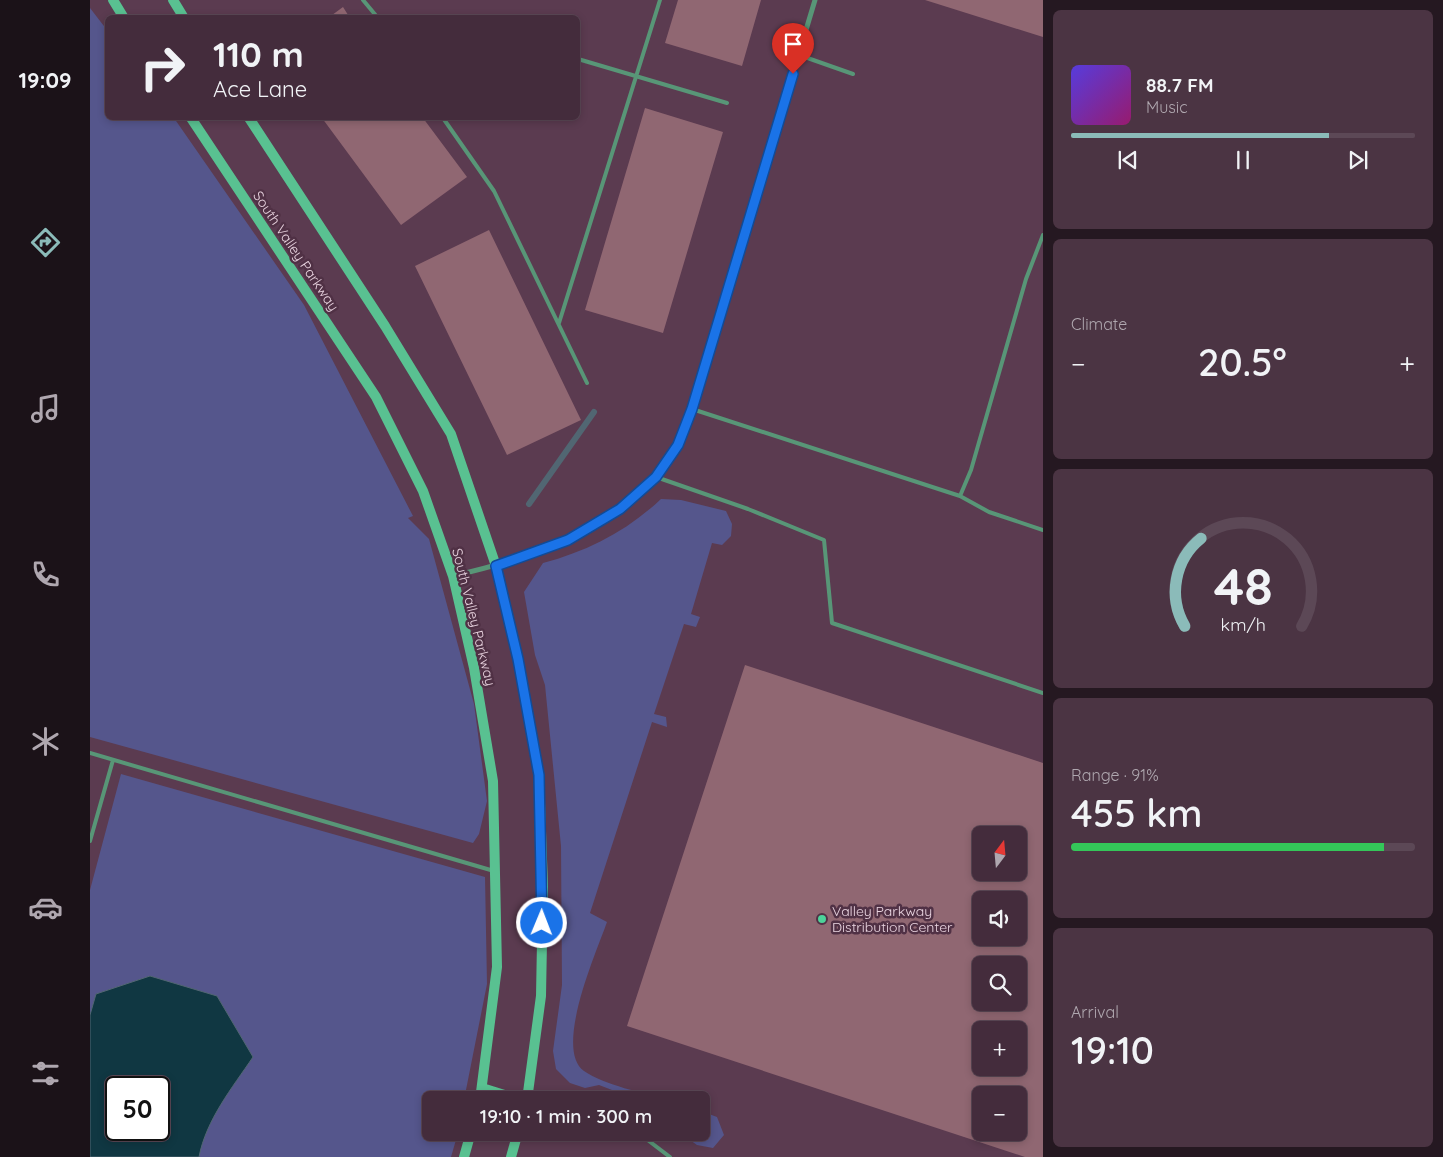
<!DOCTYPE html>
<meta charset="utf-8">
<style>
body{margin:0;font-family:Quicksand,sans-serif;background:#4b3443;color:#f1f3f6;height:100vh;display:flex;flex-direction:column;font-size:19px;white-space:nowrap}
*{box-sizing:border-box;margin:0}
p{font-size:16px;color:#afa7af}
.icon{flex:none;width:28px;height:28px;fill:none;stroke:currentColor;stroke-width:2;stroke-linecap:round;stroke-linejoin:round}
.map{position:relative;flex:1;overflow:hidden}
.drawer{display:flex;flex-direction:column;gap:10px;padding:10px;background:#251821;width:400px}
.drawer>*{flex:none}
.guide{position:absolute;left:15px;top:15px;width:475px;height:105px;border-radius:8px;box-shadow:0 2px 8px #0003,0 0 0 1px #5c4856;background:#442c3c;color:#f1f3f6;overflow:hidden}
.needle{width:32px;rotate:16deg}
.fabs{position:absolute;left:882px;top:826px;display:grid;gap:10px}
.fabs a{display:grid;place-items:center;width:55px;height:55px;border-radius:8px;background:#442c3c;box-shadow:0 2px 8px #0003,0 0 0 1px #5c4856;font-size:25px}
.speed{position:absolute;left:15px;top:1076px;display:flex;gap:10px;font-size:25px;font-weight:700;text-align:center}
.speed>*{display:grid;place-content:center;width:65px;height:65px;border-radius:50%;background:#442c3c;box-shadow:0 2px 8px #0003,0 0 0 1px #5c4856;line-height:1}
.speed .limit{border:2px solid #111;border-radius:8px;background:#fff;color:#111}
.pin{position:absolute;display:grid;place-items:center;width:42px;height:42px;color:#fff;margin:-51px -21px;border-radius:50% 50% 50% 0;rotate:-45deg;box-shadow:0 0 5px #0007}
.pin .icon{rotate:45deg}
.me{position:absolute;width:55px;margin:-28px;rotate:1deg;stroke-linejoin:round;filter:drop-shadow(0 0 4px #0008)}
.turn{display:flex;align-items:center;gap:18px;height:105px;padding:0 25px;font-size:22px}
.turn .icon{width:65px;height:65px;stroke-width:2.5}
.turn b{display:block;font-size:35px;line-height:42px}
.big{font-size:38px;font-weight:600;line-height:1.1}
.drawer .card{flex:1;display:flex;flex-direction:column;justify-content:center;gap:8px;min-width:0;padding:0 18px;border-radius:8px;background:#4b3443}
.drawer .dial{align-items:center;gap:0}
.dial svg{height:130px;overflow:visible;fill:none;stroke:#5c4856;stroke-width:7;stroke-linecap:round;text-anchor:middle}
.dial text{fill:#f1f3f6;stroke:none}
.song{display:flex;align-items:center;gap:15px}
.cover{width:60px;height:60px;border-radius:8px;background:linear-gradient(135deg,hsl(250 70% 55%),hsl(320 70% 35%))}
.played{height:5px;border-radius:2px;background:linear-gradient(90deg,#8bbbb9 75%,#5c4856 75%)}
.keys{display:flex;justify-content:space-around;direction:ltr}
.heat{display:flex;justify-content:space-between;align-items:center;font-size:28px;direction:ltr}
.charge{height:8px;border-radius:4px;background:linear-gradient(90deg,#34c759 91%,#5c4856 0)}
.trip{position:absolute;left:332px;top:1091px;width:288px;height:50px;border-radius:8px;background:#442c3c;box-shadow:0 2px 8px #0003,0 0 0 1px #5c4856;font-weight:600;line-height:50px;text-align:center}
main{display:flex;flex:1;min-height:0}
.tab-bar{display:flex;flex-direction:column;width:90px;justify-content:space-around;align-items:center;background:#1b1218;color:#afa7af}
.tab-bar .icon{width:35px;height:35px}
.tab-bar .selected{color:#8bbbb9}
.tab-bar b{font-size:22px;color:#f1f3f6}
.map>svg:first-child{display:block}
.green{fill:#55568c;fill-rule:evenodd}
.water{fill:#103742;stroke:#516672;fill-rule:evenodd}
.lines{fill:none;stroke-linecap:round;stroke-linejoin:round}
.stream{stroke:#516672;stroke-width:6}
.building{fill:#906772;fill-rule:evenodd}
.service{stroke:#589677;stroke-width:4}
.minor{stroke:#589677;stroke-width:5}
.secondary{stroke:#59c191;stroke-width:10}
.route-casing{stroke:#114b97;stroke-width:12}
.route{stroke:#1a73e8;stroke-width:9}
.poi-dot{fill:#4dd39a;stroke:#503145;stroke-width:2}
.labels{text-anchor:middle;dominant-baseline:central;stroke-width:5;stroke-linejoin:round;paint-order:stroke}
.street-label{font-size:14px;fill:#ead5e1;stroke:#503145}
.poi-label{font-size:14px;fill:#ead5e1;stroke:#503145;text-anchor:start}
</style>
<main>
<nav class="tab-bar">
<b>19:09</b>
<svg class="icon selected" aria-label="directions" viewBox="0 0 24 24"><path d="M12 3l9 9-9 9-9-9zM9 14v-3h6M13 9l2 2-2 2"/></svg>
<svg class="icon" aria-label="music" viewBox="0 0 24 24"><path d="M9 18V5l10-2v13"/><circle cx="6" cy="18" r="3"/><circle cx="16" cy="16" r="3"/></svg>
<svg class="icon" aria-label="phone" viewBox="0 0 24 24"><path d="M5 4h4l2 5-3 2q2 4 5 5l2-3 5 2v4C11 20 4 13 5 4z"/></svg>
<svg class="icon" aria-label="climate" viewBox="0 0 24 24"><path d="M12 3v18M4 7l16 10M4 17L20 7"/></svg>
<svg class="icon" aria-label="car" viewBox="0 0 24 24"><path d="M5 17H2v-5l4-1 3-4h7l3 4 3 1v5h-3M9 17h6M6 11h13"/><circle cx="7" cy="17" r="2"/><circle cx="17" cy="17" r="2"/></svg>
<svg class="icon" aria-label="filters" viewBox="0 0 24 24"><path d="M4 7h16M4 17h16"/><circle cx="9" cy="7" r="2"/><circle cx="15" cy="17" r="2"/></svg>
</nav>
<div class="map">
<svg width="953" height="1157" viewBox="0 0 953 1157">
<rect width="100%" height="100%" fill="#5b3b50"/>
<path class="green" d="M0,8L17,30L18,118H84L214,305L323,516L318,518L339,539L384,704L397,801L389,834L383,843L0,737Z
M571,499L591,500L636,511L642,524L641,536L632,545L622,543L601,614L610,617L606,627L594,624L564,714L576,717L577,727L562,722L500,913L517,922C507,951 463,1049 494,1071C514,1085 554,1093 578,1100H548L509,1085L495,1088L480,1083L466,1069L463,1051L472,985L471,846L455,685L445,655L434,592L453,563C498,551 537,531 571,499Z
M31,774L395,877L397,984L374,1100H341V1132L368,1133L361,1157H0V890ZM26,1088H69V1130H26Z
M611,1111L627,1117L634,1135L623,1148L607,1145L590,1133L611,1132Z"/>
<path class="water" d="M60,976L127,996L163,1057C142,1088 116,1120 109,1157H0V1015L6,994ZM26,1088H69V1130H26Z"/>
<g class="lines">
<path class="stream" d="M439,504L504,412"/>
</g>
<path class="building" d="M588,0H671L652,66L575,43Z
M835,0H953V37Z
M253,7L260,18H238Z
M555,108L633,132L573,333L495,310Z
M232,118H333L377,177L311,225Z
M399,230L491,420L417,455L325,266Z
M655,665L953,763V1157H935L537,1026ZM891,835H929V872H891ZM891,900H929V938H891ZM891,965H929V1002H891ZM891,1030H929V1068H891ZM891,1095H929V1132H891Z"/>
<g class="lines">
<path class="service" d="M273,0L288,18
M709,55L763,74
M488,59L637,103
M353,118L404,191L497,383
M469,323L570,0
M602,409L870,496L899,512L953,530
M566,477L658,509L734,540L742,623L953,693
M870,496L881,470L936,279L953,235
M0,753L404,871
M0,841L23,760
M537,1132L555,1138L580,1157"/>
<path class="minor" d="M363,576C446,557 545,526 588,445C594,434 597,421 602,409L725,0"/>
<path class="secondary" d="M23,0L34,18
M83,0L94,18
M101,118L286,397L333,491L363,576L384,668L403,781L407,967L390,1100
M159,118L295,326L361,434L406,566L428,659L449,775L453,887L451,996L437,1100
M392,1088L430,1100
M374,1157L381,1132
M421,1157L428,1132"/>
</g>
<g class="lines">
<defs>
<path id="route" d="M452,923L449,775L428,659L406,566L478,540L530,509L566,477L588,445L602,409L703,74"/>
</defs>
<use href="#route" class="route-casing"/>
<use href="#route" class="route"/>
</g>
<circle class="poi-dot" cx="732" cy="919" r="5"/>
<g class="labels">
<g class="street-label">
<text transform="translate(206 251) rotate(56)">South Valley Parkway</text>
<text transform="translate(384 617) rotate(76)">South Valley Parkway</text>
</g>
<g class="poi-label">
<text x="742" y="911">Valley Parkway<tspan x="742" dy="16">Distribution Center</tspan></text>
</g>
</g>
</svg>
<div class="fabs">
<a><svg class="needle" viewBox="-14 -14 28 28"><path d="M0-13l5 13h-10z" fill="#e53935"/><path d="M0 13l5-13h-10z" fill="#afa7af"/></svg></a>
<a><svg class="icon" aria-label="sound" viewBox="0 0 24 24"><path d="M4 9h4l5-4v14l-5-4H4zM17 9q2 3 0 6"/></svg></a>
<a><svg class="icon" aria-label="search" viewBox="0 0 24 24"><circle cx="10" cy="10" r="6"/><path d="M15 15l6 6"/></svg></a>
<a>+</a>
<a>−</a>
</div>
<div class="speed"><div class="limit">50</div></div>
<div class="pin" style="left:703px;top:74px;background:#d93025"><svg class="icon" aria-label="arrive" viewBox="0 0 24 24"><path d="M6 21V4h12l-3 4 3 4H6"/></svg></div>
<svg class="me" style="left:452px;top:923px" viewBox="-20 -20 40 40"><circle r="17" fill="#1a73e8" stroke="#fff" stroke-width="3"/><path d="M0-11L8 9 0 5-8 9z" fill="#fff"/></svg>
<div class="trip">19:10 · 1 min · 300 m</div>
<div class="guide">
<div class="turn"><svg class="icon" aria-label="right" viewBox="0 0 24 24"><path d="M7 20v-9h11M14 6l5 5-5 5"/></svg><div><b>110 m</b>Ace Lane</div></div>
</div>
</div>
<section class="drawer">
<div class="card">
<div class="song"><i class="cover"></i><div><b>88.7 FM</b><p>Music</p></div></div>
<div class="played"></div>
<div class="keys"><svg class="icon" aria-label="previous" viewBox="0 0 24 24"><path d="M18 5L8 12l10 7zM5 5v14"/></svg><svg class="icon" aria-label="pause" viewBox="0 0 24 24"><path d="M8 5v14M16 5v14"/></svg><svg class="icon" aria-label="next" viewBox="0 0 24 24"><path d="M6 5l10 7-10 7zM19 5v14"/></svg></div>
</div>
<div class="card"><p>Climate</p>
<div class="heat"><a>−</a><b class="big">20.5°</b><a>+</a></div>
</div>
<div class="card dial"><svg viewBox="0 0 100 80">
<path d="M14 69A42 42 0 1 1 86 69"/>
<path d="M14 69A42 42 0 0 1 24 15" stroke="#8bbbb9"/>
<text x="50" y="56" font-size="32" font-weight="700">48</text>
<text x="50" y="72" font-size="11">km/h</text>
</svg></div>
<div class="card"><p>Range · 91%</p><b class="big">455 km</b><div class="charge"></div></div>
<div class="card"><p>Arrival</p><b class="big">19:10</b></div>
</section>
</main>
